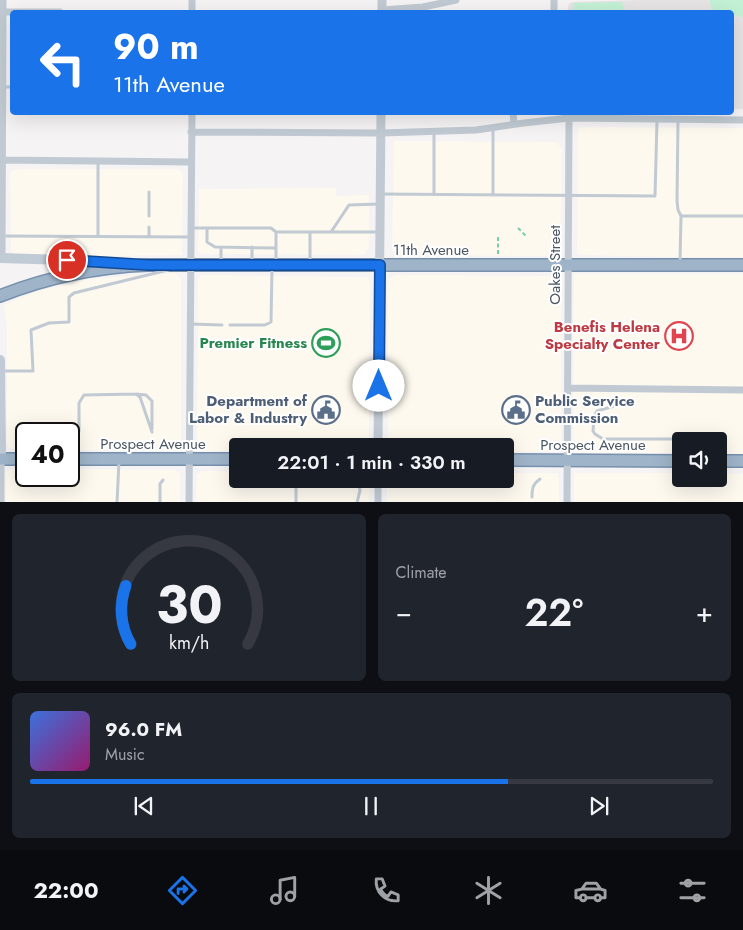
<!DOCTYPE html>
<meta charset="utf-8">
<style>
body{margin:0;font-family:Jost,sans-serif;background:#20242c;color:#f1f3f6;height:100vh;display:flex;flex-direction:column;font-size:19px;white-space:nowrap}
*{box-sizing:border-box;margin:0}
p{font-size:16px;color:#9ea1a6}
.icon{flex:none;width:28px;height:28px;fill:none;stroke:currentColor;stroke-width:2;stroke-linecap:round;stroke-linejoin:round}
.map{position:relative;height:502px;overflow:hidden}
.panel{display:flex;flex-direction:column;gap:12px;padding:12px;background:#0d0f14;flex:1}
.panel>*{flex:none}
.top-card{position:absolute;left:10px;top:10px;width:724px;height:105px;border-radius:5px;box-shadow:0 5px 20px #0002;background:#1a73e8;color:#fff;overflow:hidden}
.controls{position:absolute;left:672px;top:432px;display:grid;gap:10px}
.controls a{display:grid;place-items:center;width:55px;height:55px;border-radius:5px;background:#171b24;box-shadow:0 5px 20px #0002;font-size:25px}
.speed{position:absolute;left:15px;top:422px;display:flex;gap:10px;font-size:25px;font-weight:700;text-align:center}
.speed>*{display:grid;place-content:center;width:65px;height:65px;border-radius:50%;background:#171b24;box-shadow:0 5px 20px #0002;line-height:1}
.speed .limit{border:2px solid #111;border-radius:8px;background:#fff;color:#111}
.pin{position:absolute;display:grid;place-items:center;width:42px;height:42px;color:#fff;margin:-21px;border:2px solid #fff;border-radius:50%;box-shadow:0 1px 5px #0007}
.me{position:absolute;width:55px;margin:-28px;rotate:0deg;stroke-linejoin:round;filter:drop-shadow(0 0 4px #0008)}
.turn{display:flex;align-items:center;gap:18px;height:105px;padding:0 20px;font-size:22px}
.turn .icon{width:65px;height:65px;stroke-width:2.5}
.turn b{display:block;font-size:35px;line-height:42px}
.big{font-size:38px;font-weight:600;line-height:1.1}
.panel .tile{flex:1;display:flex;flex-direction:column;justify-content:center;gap:8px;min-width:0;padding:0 18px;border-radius:8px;background:#20242c}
.panel .dial{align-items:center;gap:0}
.dial svg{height:130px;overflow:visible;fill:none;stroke:#363941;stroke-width:7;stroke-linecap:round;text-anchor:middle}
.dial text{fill:#f1f3f6;stroke:none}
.song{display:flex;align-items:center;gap:15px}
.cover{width:60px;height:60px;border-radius:8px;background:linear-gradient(135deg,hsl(220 70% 55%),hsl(320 70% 35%))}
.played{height:5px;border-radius:2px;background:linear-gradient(90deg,#1a73e8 70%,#363941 70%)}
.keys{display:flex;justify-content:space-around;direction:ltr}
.heat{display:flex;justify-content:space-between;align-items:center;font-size:28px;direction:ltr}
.panel .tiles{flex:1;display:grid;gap:12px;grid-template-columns:1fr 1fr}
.tile:last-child{grid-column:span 2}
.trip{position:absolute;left:229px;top:438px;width:285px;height:50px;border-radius:5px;background:#171b24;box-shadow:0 5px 20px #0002;font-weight:600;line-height:50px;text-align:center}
.menu{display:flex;height:80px;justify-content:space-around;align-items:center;background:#090b0e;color:#9ea1a6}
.menu .icon{width:35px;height:35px}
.menu .on{color:#1a73e8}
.menu b{font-size:22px;color:#f1f3f6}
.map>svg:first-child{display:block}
.commercial{fill:#fdf9ef}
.education{fill:#e6e4e5}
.green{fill:#c3f1d5}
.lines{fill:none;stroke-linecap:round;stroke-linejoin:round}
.trunk-casing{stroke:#7690ad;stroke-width:14}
.path{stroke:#7ad0a6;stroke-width:2;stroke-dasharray:4 2.5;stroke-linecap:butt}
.service{stroke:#c1cad2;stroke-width:3}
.minor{stroke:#c1cad2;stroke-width:7}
.tertiary{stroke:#c1cad2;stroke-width:9}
.secondary{stroke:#c1cbd6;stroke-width:10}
.trunk{stroke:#9fb4c9;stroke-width:11}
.route-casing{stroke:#114b97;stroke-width:12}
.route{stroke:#1a73e8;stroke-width:9}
.labels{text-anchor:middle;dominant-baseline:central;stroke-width:4;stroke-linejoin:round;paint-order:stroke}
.street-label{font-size:15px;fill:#4a5661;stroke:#fff}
.health-label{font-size:15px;font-weight:bold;fill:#be3a42;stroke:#fff;text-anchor:end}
.leisure-label{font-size:15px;font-weight:bold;fill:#27864d;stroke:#fff;text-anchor:end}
.service-label{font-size:15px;font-weight:bold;fill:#4e5e75;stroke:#fff;text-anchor:end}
</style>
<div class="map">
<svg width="743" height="503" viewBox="0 0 743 503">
<rect width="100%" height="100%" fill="#f5f3f3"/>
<path class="commercial" d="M583,127L743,128V257H669L581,255L577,253L578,133L579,128Z
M394,141L556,142L562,148L560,255L556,256L396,255L394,254L392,250Z
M19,169H178L182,172L183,175L182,255L97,256L15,254L12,252L11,249L10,174L12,171Z
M336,188V196L369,195V248L364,255L201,254L198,251L199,189Z
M174,273L180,277L181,279V445L178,451L69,450V434H26V450L9,448L7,445V327L4,305L35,292L88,279Z
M574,274H743V454H719V441H681V453H573Z
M202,275L368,277L370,284L369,446H238L237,451H203L200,450L197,446L198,279Z
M396,275L552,276L558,280L561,285V451L505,452V446H388V281L391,277Z
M11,469H26V476H69V469L175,470L180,474V502L6,503V473Z
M201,471H237L238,479H369V502L196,503L197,475Z
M505,473H557L559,478V502L387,503V479H505Z
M574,473H681V479H719V474H743V502H574Z"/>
<path class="education" d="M638,0H709L713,12H567L569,4L572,2Z
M737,15L743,18V109H731V16Z"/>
<path class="green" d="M709,0H743V18L737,15L731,16V12H713Z
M622,2L625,12H573L574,3Z"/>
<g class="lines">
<defs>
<path id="trunk" d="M0,296C48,277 96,267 148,265H743
M0,459H26
M69,459H238
M505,460L681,461
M719,461H743"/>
</defs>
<use href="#trunk" class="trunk-casing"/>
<path class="path" d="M518,228L526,236
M498,254V236"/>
<path class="service" d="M3,87H12
M678,119L677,201L678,210L681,216L680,262
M434,133V194
M381,194L655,196L657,120
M493,195V128
M149,216V192
M681,216H743
M191,228H271L276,232
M207,228V242L215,247L276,248
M310,232V262
M331,232L349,205L380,204
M2,236L190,237
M98,236V162
M149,236V227
M221,247V262
M252,262V247
M276,262V232H380
M190,324L222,325
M230,325H265L271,322L272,268
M1,371H33L31,330L49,323L69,322V297L74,293L168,270
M136,394L146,395L152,401V429
M618,405L597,411L594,417L593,431L595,434L603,439H686
M79,431V403L84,395L136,394L140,397L152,432
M296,479V503
M317,481H353L358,483L360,490L357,503
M403,485H432
M532,497C532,488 533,484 540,479
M117,503L119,461
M160,503V484L163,480"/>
<path class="minor" d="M382,10L423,7L456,0
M0,12H60
M192,12V0
M554,12V0
M513,112L514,124
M191,132L381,133L476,130L524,123L569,118L743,120
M0,160L191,162
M2,258L3,0
M568,388L743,390
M1,503V459
M189,503L192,112
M378,503V479
M567,503L569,118"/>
<path class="tertiary" d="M382,12V0
M378,446L381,112"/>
<path class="secondary" d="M0,258L67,260L122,263
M0,360L1,459"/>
<use href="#trunk" class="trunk"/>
</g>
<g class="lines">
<defs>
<path id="route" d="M67,260L148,265H380L379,386"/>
</defs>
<use href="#route" class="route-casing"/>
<use href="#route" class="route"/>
</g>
<defs>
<symbol id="hospital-ring" viewBox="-11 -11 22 22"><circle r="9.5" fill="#fff" stroke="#e0444e" stroke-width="1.5"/><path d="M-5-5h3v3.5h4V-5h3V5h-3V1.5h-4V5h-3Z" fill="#e0444e"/></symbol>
<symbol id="stadium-ring" viewBox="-11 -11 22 22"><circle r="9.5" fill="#fff" stroke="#2e9e5b" stroke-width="1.5"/><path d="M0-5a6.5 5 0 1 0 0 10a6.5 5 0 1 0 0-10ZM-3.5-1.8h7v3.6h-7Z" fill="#2e9e5b"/></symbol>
<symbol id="civic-ring" viewBox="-11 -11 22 22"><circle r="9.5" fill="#fff" stroke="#5c6f8a" stroke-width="1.5"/><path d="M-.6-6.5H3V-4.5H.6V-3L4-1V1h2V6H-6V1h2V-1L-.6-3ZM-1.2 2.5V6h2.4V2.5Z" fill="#5c6f8a"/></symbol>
</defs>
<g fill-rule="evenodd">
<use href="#hospital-ring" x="663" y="320" width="32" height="32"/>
<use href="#stadium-ring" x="310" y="327" width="32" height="32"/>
<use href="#civic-ring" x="310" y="394" width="32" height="32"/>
<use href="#civic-ring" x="500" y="394" width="32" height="32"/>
</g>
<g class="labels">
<g class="street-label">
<text x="431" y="250">11th Avenue</text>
<text transform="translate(555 265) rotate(-90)">Oakes Street</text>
<text x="153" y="444">Prospect Avenue</text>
<text x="593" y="445">Prospect Avenue</text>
</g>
<g class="health-label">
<text x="660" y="327">Benefis Helena<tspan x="660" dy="17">Specialty Center</tspan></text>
</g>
<g class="leisure-label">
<text x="307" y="343">Premier Fitness</text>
</g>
<g class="service-label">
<text x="307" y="401">Department of<tspan x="307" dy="17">Labor &amp; Industry</tspan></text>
<text x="535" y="401" text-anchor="start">Public Service<tspan x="535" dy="17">Commission</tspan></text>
</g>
</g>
</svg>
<div class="controls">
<a><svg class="icon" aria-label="sound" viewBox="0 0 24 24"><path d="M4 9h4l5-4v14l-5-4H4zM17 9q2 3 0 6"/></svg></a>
</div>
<div class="speed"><div class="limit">40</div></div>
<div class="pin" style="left:67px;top:260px;background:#d93025"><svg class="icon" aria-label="arrive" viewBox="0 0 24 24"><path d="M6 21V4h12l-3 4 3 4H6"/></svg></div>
<svg class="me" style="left:379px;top:386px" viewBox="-20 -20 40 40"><circle r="19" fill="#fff"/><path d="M0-13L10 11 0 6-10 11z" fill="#1a73e8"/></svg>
<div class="trip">22:01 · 1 min · 330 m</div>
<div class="top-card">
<div class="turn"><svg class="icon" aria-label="left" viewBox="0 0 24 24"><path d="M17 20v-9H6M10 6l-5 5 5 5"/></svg><div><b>90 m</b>11th Avenue</div></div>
</div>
</div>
<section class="panel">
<div class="tiles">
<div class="tile dial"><svg viewBox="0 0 100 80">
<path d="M14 69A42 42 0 1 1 86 69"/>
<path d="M14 69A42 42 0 0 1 11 33" stroke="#1a73e8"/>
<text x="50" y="56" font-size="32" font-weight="700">30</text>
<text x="50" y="72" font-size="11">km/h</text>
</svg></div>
<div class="tile"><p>Climate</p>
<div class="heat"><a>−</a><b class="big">22°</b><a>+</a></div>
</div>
<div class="tile">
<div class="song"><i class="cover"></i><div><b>96.0 FM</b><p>Music</p></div></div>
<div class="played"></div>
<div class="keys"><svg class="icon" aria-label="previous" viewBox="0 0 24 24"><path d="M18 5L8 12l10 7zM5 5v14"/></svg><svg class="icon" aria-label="pause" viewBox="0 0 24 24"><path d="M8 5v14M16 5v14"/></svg><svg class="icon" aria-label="next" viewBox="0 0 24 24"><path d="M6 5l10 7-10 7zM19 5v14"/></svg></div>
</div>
</div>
</section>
<nav class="menu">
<b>22:00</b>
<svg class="icon on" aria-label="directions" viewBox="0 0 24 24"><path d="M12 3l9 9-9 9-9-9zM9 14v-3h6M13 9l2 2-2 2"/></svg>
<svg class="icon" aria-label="music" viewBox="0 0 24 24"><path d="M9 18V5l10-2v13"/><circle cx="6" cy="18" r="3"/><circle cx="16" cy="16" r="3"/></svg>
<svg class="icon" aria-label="phone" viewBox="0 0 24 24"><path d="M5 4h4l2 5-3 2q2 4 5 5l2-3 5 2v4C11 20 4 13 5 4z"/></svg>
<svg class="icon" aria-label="climate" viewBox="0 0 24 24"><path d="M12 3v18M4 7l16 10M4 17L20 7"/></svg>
<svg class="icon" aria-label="car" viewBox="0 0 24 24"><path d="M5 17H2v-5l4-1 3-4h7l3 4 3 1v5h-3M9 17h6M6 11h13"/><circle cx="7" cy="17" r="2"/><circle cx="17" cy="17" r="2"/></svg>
<svg class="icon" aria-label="filters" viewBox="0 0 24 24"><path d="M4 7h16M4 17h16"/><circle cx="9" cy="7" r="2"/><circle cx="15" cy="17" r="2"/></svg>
</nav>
